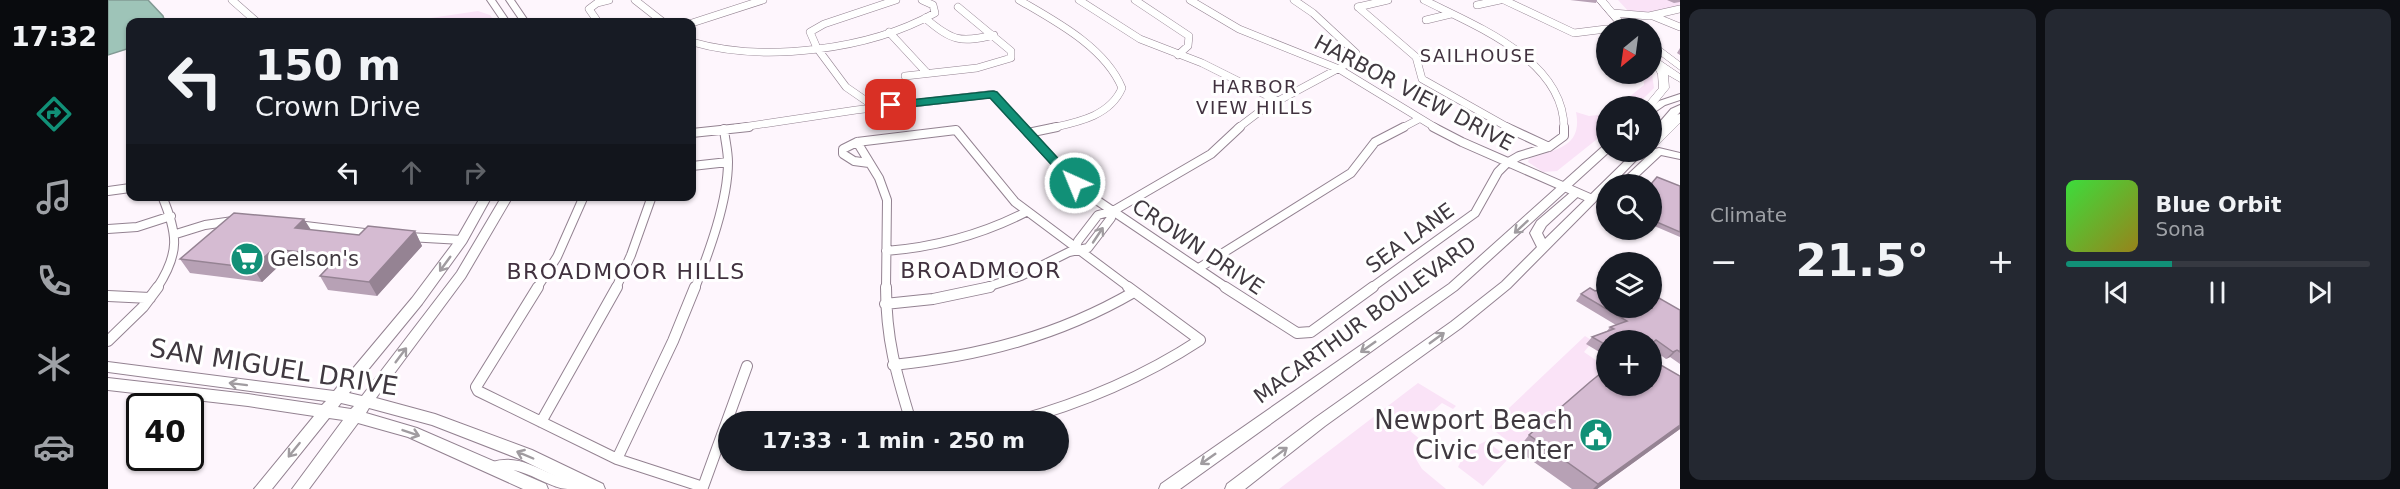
<!DOCTYPE html>
<meta charset="utf-8">
<style>
body{margin:0;font-family:"DejaVu Sans",sans-serif;background:#242831;color:#f1f3f6;height:100vh;display:flex;flex-direction:column;font-size:22px;white-space:nowrap}
*{box-sizing:border-box;margin:0}
p{font-size:20px;color:#9ea1a6}
.icon{flex:none;width:33px;height:33px;fill:none;stroke:currentColor;stroke-width:2;stroke-linecap:round;stroke-linejoin:round}
.map{position:relative;flex:1;overflow:hidden}
.side{display:flex;flex-direction:column;gap:9px;padding:9px;background:#0d0f14;width:720px}
.side>*{flex:none}
.top-card{position:absolute;left:18px;top:18px;width:570px;height:183px;border-radius:12px;box-shadow:0 2px 4px #0004;background:#171b24;color:#f1f3f6;overflow:hidden}
.needle{width:39px;rotate:209deg}
.buttons{position:absolute;left:1488px;top:18px;display:grid;gap:12px}
.buttons a{display:grid;place-items:center;width:66px;height:66px;border-radius:50%;background:#171b24;box-shadow:0 2px 4px #0004;font-size:30px}
.speed{position:absolute;left:18px;top:393px;display:flex;gap:12px;font-size:30px;font-weight:700;text-align:center}
.speed>*{display:grid;place-content:center;width:78px;height:78px;border-radius:50%;background:#171b24;box-shadow:0 2px 4px #0004;line-height:1}
.speed .limit{border:3px solid #111;border-radius:9px;background:#fff;color:#111}
.pin{position:absolute;display:grid;place-items:center;width:51px;height:51px;color:#fff;margin:-26px;border-radius:12px;box-shadow:0 3px 9px #0006}
.me{position:absolute;width:66px;margin:-33px;rotate:316deg;stroke-linejoin:round;filter:drop-shadow(0 0 4px #0008)}
.turn{display:flex;align-items:center;gap:21px;height:126px;padding:0 30px;font-size:27px}
.turn .icon{width:78px;height:78px;stroke-width:2.5}
.turn b{display:block;font-size:42px;line-height:51px}
.lanes{display:flex;align-items:center;height:57px;padding:0 30px;background:#0003;justify-content:center;gap:30px;direction:ltr}
.lanes .off{opacity:.35}
.big{font-size:45px;font-weight:600;line-height:1.1}
.side .card{flex:1;display:flex;flex-direction:column;justify-content:center;gap:9px;min-width:0;padding:0 21px;border-radius:12px;background:#242831}
.song{display:flex;align-items:center;gap:18px}
.cover{width:72px;height:72px;border-radius:9px;background:linear-gradient(135deg,hsl(120 70% 55%),hsl(50 70% 35%))}
.played{height:6px;border-radius:3px;background:linear-gradient(90deg,#119077 35%,#363941 35%)}
.keys{display:flex;justify-content:space-around;direction:ltr}
.heat{display:flex;justify-content:space-between;align-items:center;font-size:33px;direction:ltr}
.side .tiles{flex:1;display:grid;gap:9px;grid-template-columns:repeat(2,1fr)}
.trip{position:absolute;left:610px;top:411px;width:351px;height:60px;border-radius:30px;background:#171b24;box-shadow:0 2px 4px #0004;font-weight:600;line-height:60px;text-align:center}
main{display:flex;flex:1;min-height:0}
.dock{display:flex;flex-direction:column;width:108px;justify-content:space-around;align-items:center;background:#090b0e;color:#9ea1a6}
.dock .icon{width:42px;height:42px}
.dock .selected{color:#119077}
.dock b{font-size:27px;color:#f1f3f6}
.map>svg:first-child{display:block}
.green{fill:#fae3f7}
.water{fill:#9ec4b8;stroke:#829a94;stroke-width:1.5}
.lines{fill:none;stroke-linecap:round;stroke-linejoin:round}
.minor-far2-casing{stroke:#938291;stroke-width:8}
.minor-far1-casing{stroke:#938291;stroke-width:10}
.minor-casing{stroke:#938291;stroke-width:12}
.major-casing{stroke:#938291;stroke-width:2}
.highway-casing{stroke:#938291;stroke-width:1}
.minor-far2{stroke:#fff;stroke-width:7}
.minor-far1{stroke:#fff;stroke-width:8}
.minor{stroke:#fff;stroke-width:10}
.major{fill:#fff;fill-rule:evenodd}
.highway{fill:#fff;fill-rule:evenodd}
.wall{fill:#b7a1b5}
.shaded-wall{fill:#958393}
.building{fill:#d5bbd2;stroke:#958393;stroke-width:1.5}
.oneway{stroke:#a09ca0}
.route{fill:#119077;stroke:#0b5e4d;stroke-width:1.5}
.labels{text-anchor:middle;dominant-baseline:central;stroke-width:6;stroke-linejoin:round;paint-order:stroke}
.far-neighbourhood-label{font-size:18px;letter-spacing:1.5px;fill:#41323f;stroke:#fff}
.street-label{font-size:21px;fill:#403940;stroke:#fff}
.poi-label{font-size:21px;fill:#403940;stroke:#fff;text-anchor:start}
.neighbourhood-label{font-size:22px;letter-spacing:1.5px;fill:#41323f;stroke:#fff}
.near-street-label{font-size:26px;fill:#403940;stroke:#fff}
.near-poi-label{font-size:26px;fill:#403940;stroke:#fff;text-anchor:end}
</style>
<main>
<nav class="dock">
<b>17:32</b>
<svg class="icon selected" aria-label="directions" viewBox="0 0 24 24"><path d="M12 3l9 9-9 9-9-9zM9 14v-3h6M13 9l2 2-2 2"/></svg>
<svg class="icon" aria-label="music" viewBox="0 0 24 24"><path d="M9 18V5l10-2v13"/><circle cx="6" cy="18" r="3"/><circle cx="16" cy="16" r="3"/></svg>
<svg class="icon" aria-label="phone" viewBox="0 0 24 24"><path d="M5 4h4l2 5-3 2q2 4 5 5l2-3 5 2v4C11 20 4 13 5 4z"/></svg>
<svg class="icon" aria-label="climate" viewBox="0 0 24 24"><path d="M12 3v18M4 7l16 10M4 17L20 7"/></svg>
<svg class="icon" aria-label="car" viewBox="0 0 24 24"><path d="M5 17H2v-5l4-1 3-4h7l3 4 3 1v5h-3M9 17h6M6 11h13"/><circle cx="7" cy="17" r="2"/><circle cx="17" cy="17" r="2"/></svg>
</nav>
<div class="map">
<svg width="1572" height="489" viewBox="0 0 1572 489">
<rect width="100%" height="100%" fill="#fef6fd"/>
<path class="green" d="M1510,0H1572V6L1537,14L1521,12Z
M370,11L382,15L387,22H316V19Z
M1535,74H1544L1546,88L1528,106H1510L1536,85Z
M1468,112L1481,116L1498,114V132L1449,171L1435,172L1420,162L1421,159C1447,149 1475,148 1468,112Z
M1477,336L1485,341L1476,352L1498,367V373L1411,449L1381,427Z
M1310,383L1348,406L1345,409L1334,403L1302,431L1313,440L1307,449L1308,459L1314,469L1338,489H1171Z
M1378,441L1401,458L1375,486L1350,467L1358,451Z"/>
<path class="water" d="M0,0H40L55,16L57,22H22V48L0,55Z"/>
<g class="lines">
<defs>
<path id="minor-far2" d="M124,0L149,22
M527,0L555,22
M911,0C947,21 997,47 1014,88C1002,116 970,122 943,128
M971,0L1032,39L1094,63L1170,101
M1027,0L1081,36L1080,46L1070,55
M1082,0L1131,29L1231,69L1328,128
M1316,0C1368,26 1456,60 1456,128
M1396,0L1466,33L1498,29
M1369,5L1392,0
M1250,7L1308,57L1314,79L1401,128
M1250,7L1280,0
M1505,13L1541,16L1572,9
M1545,16L1572,27
M817,18C844,41 852,43 886,35
M1318,20L1343,14
M490,22L481,9L489,3L501,0
M584,23L655,0
M781,32L819,73
M584,42C656,63 761,50 827,13L825,5L814,0
M797,76L869,68L903,58V51L850,7
M767,107L738,87L709,48L702,32L716,24L788,0
M628,128L748,110L885,94L916,128
M1130,128L1155,109L1250,58L1248,53L1205,13L1186,0
M1294,128L1311,119"/>
<path id="minor-far1" d="M915,127L956,172L981,195L1119,288
M1325,127L1354,142L1484,199
M1398,127L1441,147
M584,133L641,127
M920,133L949,127
M749,142L771,178L779,200L778,288
M761,163L746,161L735,154V149L749,142L848,130L907,202L1022,288
M584,166L620,162
M0,191L22,188
M189,225L265,234
M0,229L29,227L63,216
M68,234L97,225L125,221
M300,237L354,240
M967,249L970,241L990,215L1005,211L1103,154L1132,127
M778,251C828,247 873,235 918,212
M1091,268L1243,173L1267,142L1296,127
M49,288C72,253 70,234 54,196
M429,288L449,257L476,196
M508,288L523,255L544,196
M587,288C601,252 620,201 620,162C620,151 617,140 616,129
M876,288L913,276L961,252L980,248L1003,218L1005,211
M1263,288L1367,213L1390,172L1399,163L1411,156L1441,147L1456,136V127"/>
<path id="minor" d="M430,287L368,387L370,391L509,459L595,487L639,366
M778,287C778,339 788,373 803,422
M1117,287L1189,333L1203,332L1265,287
M0,296L42,298
M777,304L825,299L882,287
M0,341L35,307L50,287
M785,365C872,356 950,336 1026,292
M433,422L509,287
M905,422C972,404 1034,378 1092,340L1020,287
M509,459L565,341L587,287
M385,467C410,459 427,474 450,482C458,485 466,484 474,485"/>
<path id="major" d="M379,0H387L402,22H394Z
M398,0H406L421,22H413Z
M1572,94V100L1557,105L1544,114V107L1551,101Z
M1572,105V112L1548,139L1544,140V131L1563,109Z
M1498,146V152H1501L1349,290L1072,489H1051L1053,484L1341,284L1494,147Z
M1551,148L1572,153V159L1553,155L1523,183L1498,184V191L1402,288L1353,328L1217,426L1137,489H1117L1119,484L1207,418L1343,322L1394,282L1429,247L1422,233L1429,221L1464,191L1468,190L1474,193L1438,226L1434,233L1437,239L1526,152H1536L1508,181L1515,179L1547,149Z
M373,196H384L358,243L314,304L241,393L254,396L349,272L394,196H405L357,278L268,398L327,414L424,450L495,484L497,489H473L414,460L324,425L261,408L258,413L309,428L438,484L440,489H415L300,437L250,423L201,489H184L235,420L221,418L164,489H146L206,416L140,406L0,390V378L140,394L214,405L218,401L0,372V362L226,391L304,298L349,238ZM233,403L246,406L243,409L230,407Z"/>
<path id="highway" d="M1488,0H1498L1521,28H1512Z
M1544,41L1572,62V70L1544,49Z
M1547,57L1572,74V82L1560,75L1561,88L1544,109V106H1536L1551,88L1550,74L1544,63V58Z
M1572,114V123L1548,147L1544,148V139L1568,115Z"/>
</defs>
<use href="#minor-far2" class="minor-far2-casing"/>
<use href="#minor-far1" class="minor-far1-casing"/>
<use href="#minor" class="minor-casing"/>
<use href="#major" class="major-casing"/>
<use href="#highway" class="highway-casing"/>
<use href="#minor-far2" class="minor-far2"/>
<use href="#minor-far1" class="minor-far1"/>
<use href="#minor" class="minor"/>
<use href="#major" class="major"/>
<use href="#highway" class="highway"/>
</g>
<path class="wall" d="M1462,0H1489L1488,3Z
M1559,0H1572V2L1566,3Z
M1572,48V55L1569,53Z
M1544,184L1572,186V237L1544,225Z
M203,230L251,235L307,231L314,246L269,296L220,290L212,276L219,268L174,263L154,282L82,273L72,259Z
M1487,291L1572,310V364L1562,357L1558,359L1544,349V340H1498V356L1478,344L1484,337L1499,331L1502,327L1508,325L1468,301L1473,294Z
M1572,429L1489,489H1464L1409,450L1421,435Z"/>
<path class="shaded-wall" d="M196,219L205,233L187,228Z
M307,231L314,246L269,296L261,282Z
M165,249L174,263L154,282L145,268Z
M1569,350L1562,357L1558,359L1565,352Z
M1572,425V429L1489,489H1485L1490,484Z"/>
<path class="building" d="M1549,177L1572,186V232L1544,220V184H1543Z
M126,213L196,219L187,228L251,235L260,226L307,231L261,282L212,276L231,256L165,249L145,268L72,259Z
M1482,288L1487,291L1498,288V308H1544V294L1572,310V352L1569,350L1565,352L1548,340L1544,343V340H1498V345L1484,337L1506,329L1502,327L1519,321L1473,294Z
M1544,360L1572,376V425L1490,484L1421,435L1482,382L1498,369V386H1544Z"/>
<defs><path id="oneway-shaft" d="M-6 0H5M1.5-3L5.5 0L1.5 3" fill="none" stroke-width="1.6" stroke-linecap="round" stroke-linejoin="round" transform="scale(1.5)"/></defs>
<g class="oneway">
<use href="#oneway-shaft" transform="translate(1413 227) rotate(137)"/>
<use href="#oneway-shaft" transform="translate(990 235) rotate(-56)"/>
<use href="#oneway-shaft" transform="translate(337 264) rotate(126)"/>
<use href="#oneway-shaft" transform="translate(1329 338) rotate(-36)"/>
<use href="#oneway-shaft" transform="translate(1260 347) rotate(145)"/>
<use href="#oneway-shaft" transform="translate(293 355) rotate(-53)"/>
<use href="#oneway-shaft" transform="translate(130 384) rotate(-173)"/>
<use href="#oneway-shaft" transform="translate(303 433) rotate(19)"/>
<use href="#oneway-shaft" transform="translate(186 450) rotate(129)"/>
<use href="#oneway-shaft" transform="translate(1172 453) rotate(-37)"/>
<use href="#oneway-shaft" transform="translate(417 455) rotate(-157)"/>
<use href="#oneway-shaft" transform="translate(1100 459) rotate(145)"/>
</g>
<path class="route" d="M885,91L889,92L971,181L973,183L971,186H963L882,98L783,109L777,105L783,102Z"/>
<defs>
<symbol id="supermarket-disc" viewBox="-11 -11 22 22"><circle r="9.5" fill="#119077" stroke="#fff"/><path d="M-6-5.5h2.5l.6 2H6L4.5 2H-2.5L-4.4-4H-6ZM-1.5 3.2a1.3 1.3 0 1 0 .1 0ZM3 3.2a1.3 1.3 0 1 0 .1 0Z" fill="#fff"/></symbol>
<symbol id="civic-disc" viewBox="-11 -11 22 22"><circle r="9.5" fill="#119077" stroke="#fff"/><path d="M-.6-6.5H3V-4.5H.6V-3L4-1V1h2V6H-6V1h2V-1L-.6-3ZM-1.2 2.5V6h2.4V2.5Z" fill="#fff"/></symbol>
</defs>
<g fill-rule="evenodd">
<use href="#supermarket-disc" x="120" y="240" width="38" height="38"/>
<use href="#civic-disc" x="1469" y="416" width="38" height="38"/>
</g>
<g class="labels">
<g class="far-neighbourhood-label">
<text x="1370" y="55">SAILHOUSE</text>
<text x="1147" y="86">HARBOR<tspan x="1147" dy="21">VIEW HILLS</tspan></text>
</g>
<g class="street-label">
<text transform="translate(1306 93) rotate(28)">HARBOR VIEW DRIVE</text>
<text transform="translate(1302 238) rotate(-36)">SEA LANE</text>
<text transform="translate(1090 247) rotate(34)">CROWN DRIVE</text>
<text transform="translate(1257 320) rotate(-36)">MACARTHUR BOULEVARD</text>
</g>
<g class="poi-label">
<text x="162" y="259">Gelson's</text>
</g>
<g class="neighbourhood-label">
<text x="873" y="270">BROADMOOR</text>
<text x="518" y="271">BROADMOOR HILLS</text>
</g>
<g class="near-street-label">
<text transform="translate(166 367) rotate(9)">SAN MIGUEL DRIVE</text>
</g>
<g class="near-poi-label">
<text x="1465" y="420">Newport Beach<tspan x="1465" dy="30">Civic Center</tspan></text>
</g>
</g>
</svg>
<div class="buttons">
<a><svg class="needle" viewBox="-14 -14 28 28"><path d="M0-13l5 13h-10z" fill="#e53935"/><path d="M0 13l5-13h-10z" fill="#9ea1a6"/></svg></a>
<a><svg class="icon" aria-label="sound" viewBox="0 0 24 24"><path d="M4 9h4l5-4v14l-5-4H4zM17 9q2 3 0 6"/></svg></a>
<a><svg class="icon" aria-label="search" viewBox="0 0 24 24"><circle cx="10" cy="10" r="6"/><path d="M15 15l6 6"/></svg></a>
<a><svg class="icon" aria-label="layers" viewBox="0 0 24 24"><path d="M12 4l9 5-9 5-9-5zM3 14l9 5 9-5"/></svg></a>
<a>+</a>
</div>
<div class="speed"><div class="limit">40</div></div>
<div class="pin" style="left:783px;top:105px;background:#d93025"><svg class="icon" aria-label="arrive" viewBox="0 0 24 24"><path d="M6 21V4h12l-3 4 3 4H6"/></svg></div>
<svg class="me" style="left:967px;top:183px" viewBox="-20 -20 40 40"><circle r="17" fill="#119077" stroke="#fff" stroke-width="3"/><path d="M0-11L8 9 0 5-8 9z" fill="#fff"/></svg>
<div class="trip">17:33 · 1 min · 250 m</div>
<div class="top-card">
<div class="turn"><svg class="icon" aria-label="left" viewBox="0 0 24 24"><path d="M17 20v-9H6M10 6l-5 5 5 5"/></svg><div><b>150 m</b>Crown Drive</div></div>
<div class="lanes"><svg class="icon" aria-label="left" viewBox="0 0 24 24"><path d="M17 20v-9H6M10 6l-5 5 5 5"/></svg><svg class="icon off" aria-label="ahead" viewBox="0 0 24 24"><path d="M12 20V5M6 11l6-6 6 6"/></svg><svg class="icon off" aria-label="right" viewBox="0 0 24 24"><path d="M7 20v-9h11M14 6l5 5-5 5"/></svg></div>
</div>
</div>
<section class="side">
<div class="tiles">
<div class="card"><p>Climate</p>
<div class="heat"><a>−</a><b class="big">21.5°</b><a>+</a></div>
</div>
<div class="card">
<div class="song"><i class="cover"></i><div><b>Blue Orbit</b><p>Sona</p></div></div>
<div class="played"></div>
<div class="keys"><svg class="icon" aria-label="previous" viewBox="0 0 24 24"><path d="M18 5L8 12l10 7zM5 5v14"/></svg><svg class="icon" aria-label="pause" viewBox="0 0 24 24"><path d="M8 5v14M16 5v14"/></svg><svg class="icon" aria-label="next" viewBox="0 0 24 24"><path d="M6 5l10 7-10 7zM19 5v14"/></svg></div>
</div>
</div>
</section>
</main>
